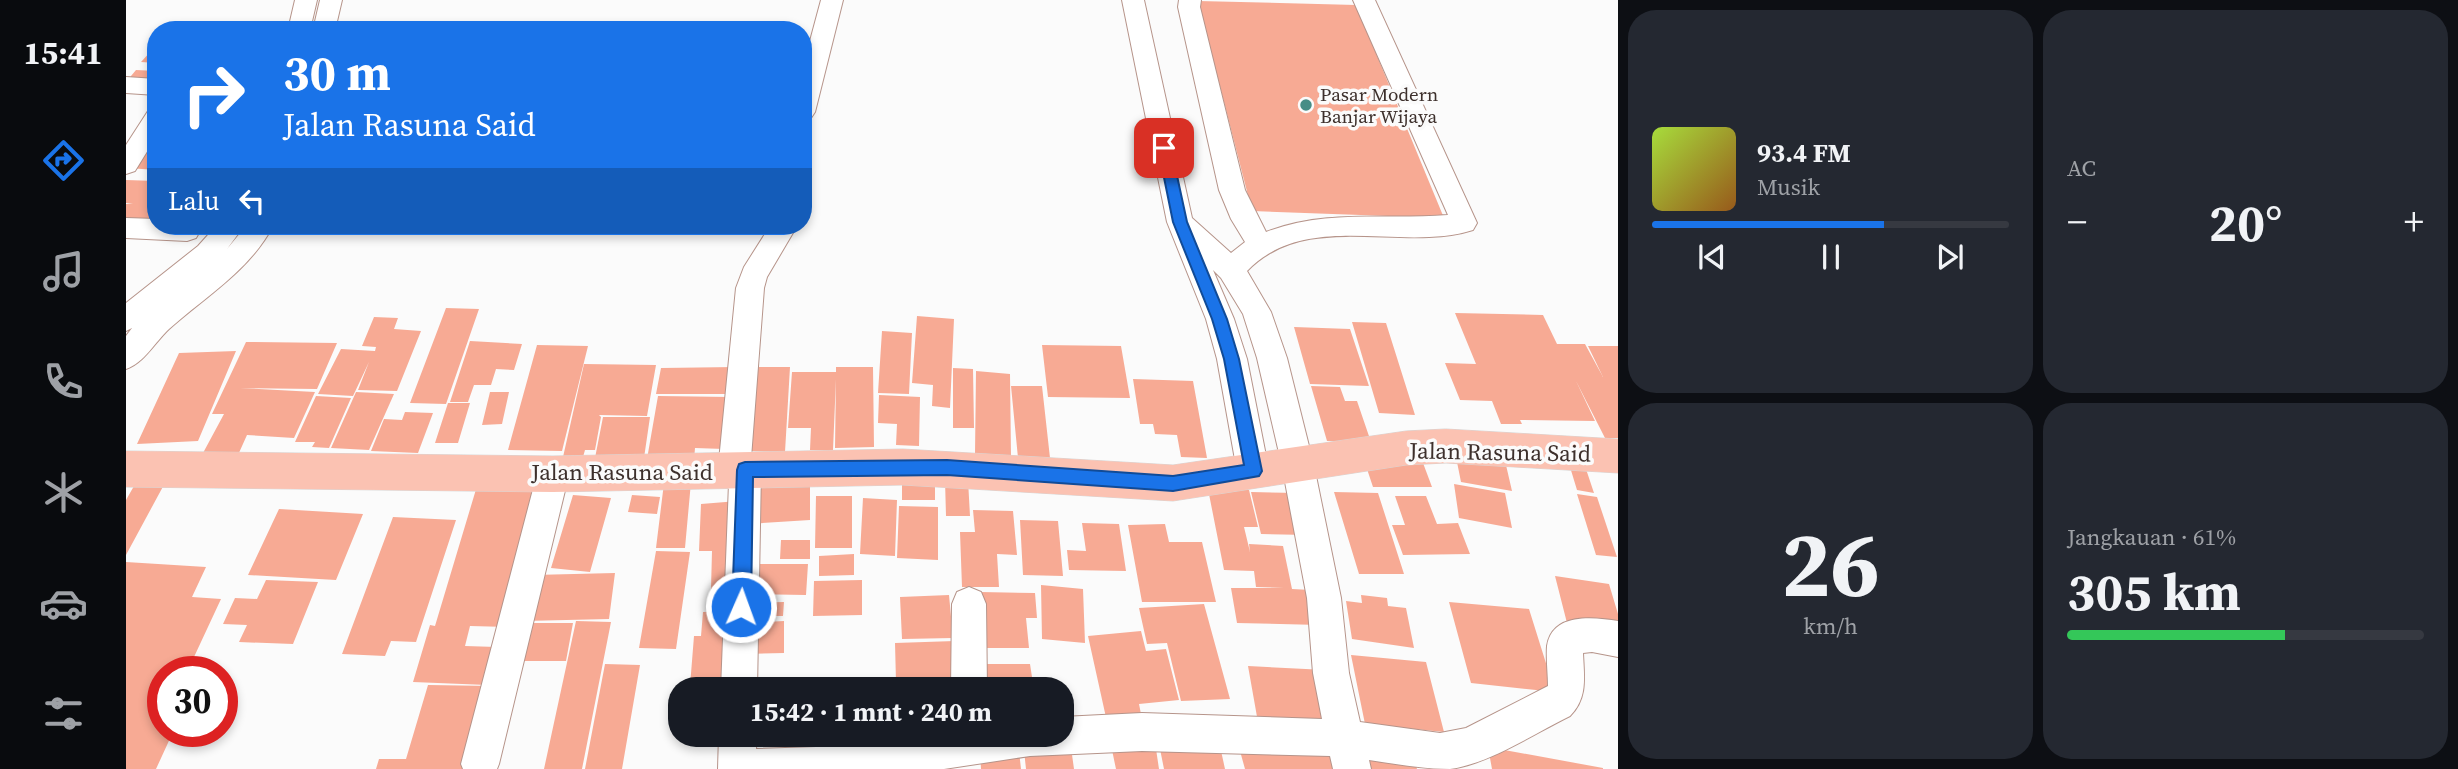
<!DOCTYPE html>
<html lang="id">
<meta charset="utf-8">
<style>
body{margin:0;font-family:"Source Serif 4",serif;background:#242831;color:#f1f3f6;height:100vh;display:flex;flex-direction:column;font-size:26px;white-space:nowrap}
*{box-sizing:border-box;margin:0}
p{font-size:23px;color:#9ea1a6}
.icon{flex:none;width:38px;height:38px;fill:none;stroke:currentColor;stroke-width:2;stroke-linecap:round;stroke-linejoin:round}
.map{position:relative;flex:1;overflow:hidden}
.panel{display:flex;flex-direction:column;gap:10px;padding:10px;background:#0d0f14;width:840px}
.panel>*{flex:none}
.banner{position:absolute;left:21px;top:21px;width:665px;height:214px;border-radius:28px;box-shadow:0 4px 10px #0003;background:#1a73e8;color:#fff;overflow:hidden}
.speed{position:absolute;left:21px;top:656px;display:flex;gap:14px;font-size:35px;font-weight:700;text-align:center}
.speed>*{display:grid;place-content:center;width:91px;height:91px;border-radius:50%;background:#171b24;box-shadow:0 4px 10px #0003;line-height:1}
.speed .limit{border:10px solid #d22;background:#fff;color:#111}
.pin{position:absolute;display:grid;place-items:center;width:60px;height:60px;color:#fff;margin:-30px;border-radius:14px;box-shadow:0 4px 10px #0006}
.me{position:absolute;width:77px;margin:-38px;rotate:2deg;stroke-linejoin:round;filter:drop-shadow(0 0 5px #0008)}
.turn{display:flex;align-items:center;gap:24px;height:147px;padding:0 21px;font-size:32px}
.turn .icon{width:91px;height:91px;stroke-width:2.5}
.turn b{display:block;font-size:49px;line-height:60px}
.then{display:flex;align-items:center;height:66px;padding:0 21px;background:#0003;gap:14px;font-size:26px}
.big{font-size:52px;font-weight:700;line-height:1.1}
.panel .widget{flex:1;display:flex;flex-direction:column;justify-content:center;gap:10px;min-width:0;padding:0 24px;border-radius:28px;background:#242831}
.panel .dial{align-items:center;gap:0}
.dial b{font-size:91px;line-height:1}
.song{display:flex;align-items:center;gap:21px}
.cover{width:84px;height:84px;border-radius:10px;background:linear-gradient(135deg,hsl(80 70% 55%),hsl(30 70% 35%))}
.played{height:7px;border-radius:4px;background:linear-gradient(90deg,#1a73e8 65%,#363941 65%)}
.keys{display:flex;justify-content:space-around;direction:ltr}
.heat{display:flex;justify-content:space-between;align-items:center;font-size:38px;direction:ltr}
.charge{height:10px;border-radius:5px;background:linear-gradient(90deg,#34c759 61%,#363941 0)}
.panel .tiles{flex:1;display:grid;gap:10px;grid-template-columns:repeat(2,1fr)}
.trip{position:absolute;left:542px;top:677px;width:406px;height:70px;border-radius:28px;background:#171b24;box-shadow:0 4px 10px #0003;font-weight:700;line-height:70px;text-align:center}
main{display:flex;flex:1;min-height:0}
.tabs{display:flex;flex-direction:column;width:126px;justify-content:space-around;align-items:center;background:#090b0e;color:#9ea1a6}
.tabs .icon{width:49px;height:49px}
.tabs .current{color:#1a73e8}
.tabs b{font-size:32px;color:#f1f3f6}
.map>svg:first-child{display:block}
.building{fill:#f7aa94}
.lines{fill:none;stroke-linecap:round;stroke-linejoin:round}
.minor-casing{stroke:#b6948a;stroke-width:2}
.major-casing{stroke:#d8d6d5;stroke-width:1}
.minor{fill:#fff;fill-rule:evenodd}
.major{fill:#fbc2b2;fill-rule:evenodd}
.route{fill:#1a73e8;stroke:#114b97;stroke-width:2}
.poi-dot{fill:#478d86;stroke:#fbfbfb;stroke-width:2.5}
.labels{text-anchor:middle;dominant-baseline:central;stroke-width:7;stroke-linejoin:round;paint-order:stroke}
.far-poi-label{font-size:19px;fill:#3d302c;stroke:#fbfbfb;text-anchor:start}
.street-label{font-size:23px;fill:#3d302c;stroke:#fbfbfb}
</style>
<main>
<nav class="tabs">
<b>15:41</b>
<svg class="icon current" aria-label="directions" viewBox="0 0 24 24"><path d="M12 3l9 9-9 9-9-9zM9 14v-3h6M13 9l2 2-2 2"/></svg>
<svg class="icon" aria-label="music" viewBox="0 0 24 24"><path d="M9 18V5l10-2v13"/><circle cx="6" cy="18" r="3"/><circle cx="16" cy="16" r="3"/></svg>
<svg class="icon" aria-label="phone" viewBox="0 0 24 24"><path d="M5 4h4l2 5-3 2q2 4 5 5l2-3 5 2v4C11 20 4 13 5 4z"/></svg>
<svg class="icon" aria-label="climate" viewBox="0 0 24 24"><path d="M12 3v18M4 7l16 10M4 17L20 7"/></svg>
<svg class="icon" aria-label="car" viewBox="0 0 24 24"><path d="M5 17H2v-5l4-1 3-4h7l3 4 3 1v5h-3M9 17h6M6 11h13"/><circle cx="7" cy="17" r="2"/><circle cx="17" cy="17" r="2"/></svg>
<svg class="icon" aria-label="filters" viewBox="0 0 24 24"><path d="M4 7h16M4 17h16"/><circle cx="9" cy="7" r="2"/><circle cx="15" cy="17" r="2"/></svg>
</nav>
<div class="map">
<svg width="1492" height="769" viewBox="0 0 1492 769">
<rect width="100%" height="100%" fill="#fbfbfb"/>
<path class="building" d="M1072,1L1230,5L1318,218L1126,211Z
M26,50H30V63L15,62Z
M10,70L30,71V83L0,82Z
M17,148L30,149V170L2,168Z
M0,180L30,181V209L22,222H0V204L7,203H0Z
M320,308L353,309L320,404L284,403Z
M1329,313L1417,315L1431,344H1459L1477,377L1462,346H1492V438H1479L1450,381L1469,421L1394,420L1396,424H1375L1366,401L1334,400L1319,363L1350,364Z
M791,316L828,319L824,408L806,406L807,385L786,383Z
M248,317L272,318L268,329L295,331L271,391L232,390L243,362L227,396L192,394L215,349L249,351L250,347L236,346Z
M1226,322L1260,323L1289,415L1253,413Z
M1168,327L1224,329L1243,386L1184,384Z
M756,331L786,333L783,394L752,393Z
M344,341L396,344L388,370L370,369L365,385H348L342,402H324Z
M120,342L211,343L191,389L114,388L189,392L168,438L121,435L112,455L77,453L98,414H86Z
M411,345L462,346L436,451L382,450Z
M916,345L995,346L1004,398L922,397Z
M110,351L72,441L11,444L53,353Z
M458,364L530,365L521,416L473,415L475,417L469,450H459L457,457H437Z
M609,367L605,394H530L535,368Z
M627,367H664L659,452L620,451Z
M710,367H747L748,447L709,448L710,379L707,450H684L685,428H662L666,372H710Z
M827,368L847,369L848,428H827Z
M850,371L884,374L885,457L849,454Z
M1007,379L1067,381L1081,458L1055,457L1051,435L1029,434L1027,424H1014Z
M885,386H916L924,458H892Z
M1185,386L1214,387L1219,401H1231L1245,442L1201,441Z
M230,392L268,394L243,450L205,448Z
M364,392H383L376,424L356,425Z
M753,395L794,397L793,446L770,445L771,424L752,423Z
M190,396L225,398L203,448L186,447L189,442H169Z
M532,396L604,397L598,449L569,448L568,460L521,459Z
M322,403H344L332,443H309Z
M279,412L307,413L292,453L245,451L258,419L276,420Z
M477,417H524L518,458H469Z
M1330,457L1380,465L1386,491L1335,482Z
M1239,463H1297L1306,487H1247Z
M1444,467L1460,469L1468,493L1451,490Z
M12,479L40,481L0,555V500Z
M819,480H842L844,516H820Z
M565,482L559,548H530L538,483Z
M776,482H809V500H776Z
M1328,484L1379,493L1386,528L1333,518Z
M684,485V520L622,524V488Z
M351,486L417,488L382,627L344,626L339,646L371,647L361,685L287,682L304,625L309,626Z
M1082,489L1123,490L1132,527H1118L1124,552L1123,544L1157,546L1166,589L1185,590L1194,625L1111,623L1105,588H1158L1130,587L1128,571L1098,570Z
M1125,492L1172,493L1182,535L1135,534Z
M1208,492L1252,493L1278,574H1233Z
M1451,494L1471,497L1491,557L1470,555Z
M447,495L485,498L464,572L425,568Z
M506,495L534,497L531,514L502,512Z
M690,496H726V548H689Z
M1269,496H1300L1311,524L1332,523L1344,554L1277,555L1266,525H1279Z
M737,498L771,500L769,556L734,554Z
M612,501L611,588L585,589L586,551H573L575,504Z
M773,506L812,507V560L771,558Z
M153,509L237,514L210,580L122,575Z
M847,510L887,511L891,555L871,554L873,587H836L834,532H849Z
M267,517L330,520L290,642L265,641L259,656L216,654Z
M894,520L932,521L937,576L897,575Z
M956,523L993,524L1000,571L943,570L941,550L960,551Z
M1039,524L1043,542H1076L1090,602H1016L1002,525Z
M655,540H684V559H654Z
M530,551L564,552L550,649L513,648Z
M728,554V575L693,576V556Z
M0,562L80,567L66,597L95,599L61,672H37V732H47L30,769H0Z
M628,564H682L680,595L626,594Z
M489,573L483,619L398,621L407,575Z
M1429,576L1483,584L1492,614V631L1441,623Z
M140,580L192,582L167,644L113,642L121,625L97,624L109,598L131,599Z
M736,580V615L687,616L688,581Z
M915,585L957,589L959,643L916,639Z
M854,592L909,593L911,618H900L903,648H857Z
M823,595L827,638L776,639L774,597Z
M1235,595L1261,598L1262,606L1280,608L1288,648L1226,639L1220,601L1236,603Z
M658,602L657,616H618L619,603Z
M1323,602L1403,609L1429,692L1345,683Z
M1078,604L1104,699L1055,701L1041,643L1021,644L1013,608Z
M602,611V685L564,686L568,636H575L577,612Z
M450,621L485,622L456,769H418Z
M658,621V653L617,654L619,623Z
M396,623H447L440,661H388Z
M1015,631L1020,651L1040,649L1053,700L1013,704L1016,719L981,722L962,636Z
M829,641L832,680L770,682L769,643Z
M1225,655L1300,662L1318,732L1239,724Z
M479,664L514,665L496,769H459Z
M852,664H904L908,690H854Z
M1122,666L1200,670L1214,732L1133,728Z
M687,682V690H626V685Z
M302,685L367,686L346,769H250L253,759H280Z
M727,687H769V690H727Z
M625,735H687L688,740L624,743Z
M698,735H770L771,755L697,756Z
M1092,737L1099,769H1038L1032,739Z
M944,740L948,769H900L897,741Z
M1210,745L1217,769H1119L1114,751Z
M1362,747L1477,768V769H1366Z
M1030,749L1033,769H990L986,750Z
M893,751L895,769H855L854,752Z
M1236,752L1287,755L1291,769H1241Z"/>
<g class="lines">
<defs>
<path id="minor" d="M169,0H191L184,30H162Z
M194,0H216L209,30H187Z
M695,0H717L689,112L685,118L677,120V67Z
M996,0H1018L1066,218L1105,253L1119,242L1105,219L1093,190L1052,7L1053,0H1075L1074,7L1119,190L1140,232C1200,209 1260,220 1322,215L1227,0H1249L1351,223L1347,230C1275,253 1181,209 1121,271L1145,312L1161,358L1188,466L1215,598L1223,673L1234,722L1314,733L1340,728L1422,686C1422,674 1420,659 1421,646C1426,612 1468,617 1492,621V657L1466,652L1457,653C1458,677 1462,698 1444,716C1409,733 1363,764 1324,769C1298,769 1269,764 1243,760L1245,769H1207L1204,756L1016,751L904,756L818,769H592L593,735H631L630,749L721,746L794,735H936V717L1016,713L1196,719L1187,673L1181,598L1156,466L1131,358L1117,314L1095,278L1087,270L1108,319L1121,359L1143,471L1138,481L1127,485L1116,481L1111,471L1091,359L1080,319L1041,222Z
M0,77L30,79V95L0,93Z
M30,109V137L9,171L0,174V145L22,111Z
M0,218L30,219V226H71L74,231L70,238L61,241L0,238Z
M90,226H118L101,249L120,226H147C123,271 80,296 43,329C29,342 18,363 0,369V336L6,328L0,331V303L72,246Z
M644,226H671L641,277L638,288L625,458L630,460L635,470L631,690H595L603,483L597,481L592,471L610,288L618,267Z
M427,460L438,464L443,474L373,764L371,769H337L335,764L411,474L416,464Z
M843,587L855,592L860,604L861,690H825L826,604L831,592Z"/>
<path id="major" d="M1320,429L1492,439V473L1320,463L1280,465L1047,501L777,485L427,492L0,487V451L427,456L777,449L1047,465L1280,431Z"/>
</defs>
<use href="#minor" class="minor-casing"/>
<use href="#major" class="major-casing"/>
<use href="#minor" class="minor"/>
<use href="#major" class="major"/>
</g>
<path class="route" d="M1038,144L1045,148L1061,222L1101,319L1113,359L1136,471L1133,476L1047,491L821,475L627,477L625,607L622,614L615,616L609,614L606,607L611,470L613,464L619,462L821,460L1047,476L1118,465L1098,359L1086,319L1047,222L1032,148Z"/>
<circle class="poi-dot" cx="1180" cy="105" r="7"/>
<g class="labels">
<g class="far-poi-label">
<text x="1194" y="94">Pasar Modern<tspan x="1194" dy="22">Banjar Wijaya</tspan></text>
</g>
<g class="street-label">
<text transform="translate(1374 452) rotate(1)">Jalan Rasuna Said</text>
<text x="496" y="472">Jalan Rasuna Said</text>
</g>
</g>
</svg>
<div class="speed"><div class="limit">30</div></div>
<div class="pin" style="left:1038px;top:148px;background:#d93025"><svg class="icon" aria-label="arrive" viewBox="0 0 24 24"><path d="M6 21V4h12l-3 4 3 4H6"/></svg></div>
<svg class="me" style="left:615px;top:607px" viewBox="-20 -20 40 40"><circle r="17" fill="#1a73e8" stroke="#fff" stroke-width="3"/><path d="M0-11L8 9 0 5-8 9z" fill="#fff"/></svg>
<div class="trip">15:42 · 1 mnt · 240 m</div>
<div class="banner">
<div class="turn"><svg class="icon" aria-label="right" viewBox="0 0 24 24"><path d="M7 20v-9h11M14 6l5 5-5 5"/></svg><div><b>30 m</b>Jalan Rasuna Said</div></div>
<div class="then">Lalu<svg class="icon" aria-label="left" viewBox="0 0 24 24"><path d="M17 20v-9H6M10 6l-5 5 5 5"/></svg></div>
</div>
</div>
<section class="panel">
<div class="tiles">
<div class="widget">
<div class="song"><i class="cover"></i><div><b>93.4 FM</b><p>Musik</p></div></div>
<div class="played"></div>
<div class="keys"><svg class="icon" aria-label="previous" viewBox="0 0 24 24"><path d="M18 5L8 12l10 7zM5 5v14"/></svg><svg class="icon" aria-label="pause" viewBox="0 0 24 24"><path d="M8 5v14M16 5v14"/></svg><svg class="icon" aria-label="next" viewBox="0 0 24 24"><path d="M6 5l10 7-10 7zM19 5v14"/></svg></div>
</div>
<div class="widget"><p>AC</p>
<div class="heat"><a>−</a><b class="big">20°</b><a>+</a></div>
</div>
<div class="widget dial"><b>26</b><p>km/h</p></div>
<div class="widget"><p>Jangkauan · 61%</p><b class="big">305 km</b><div class="charge"></div></div>
</div>
</section>
</main>
